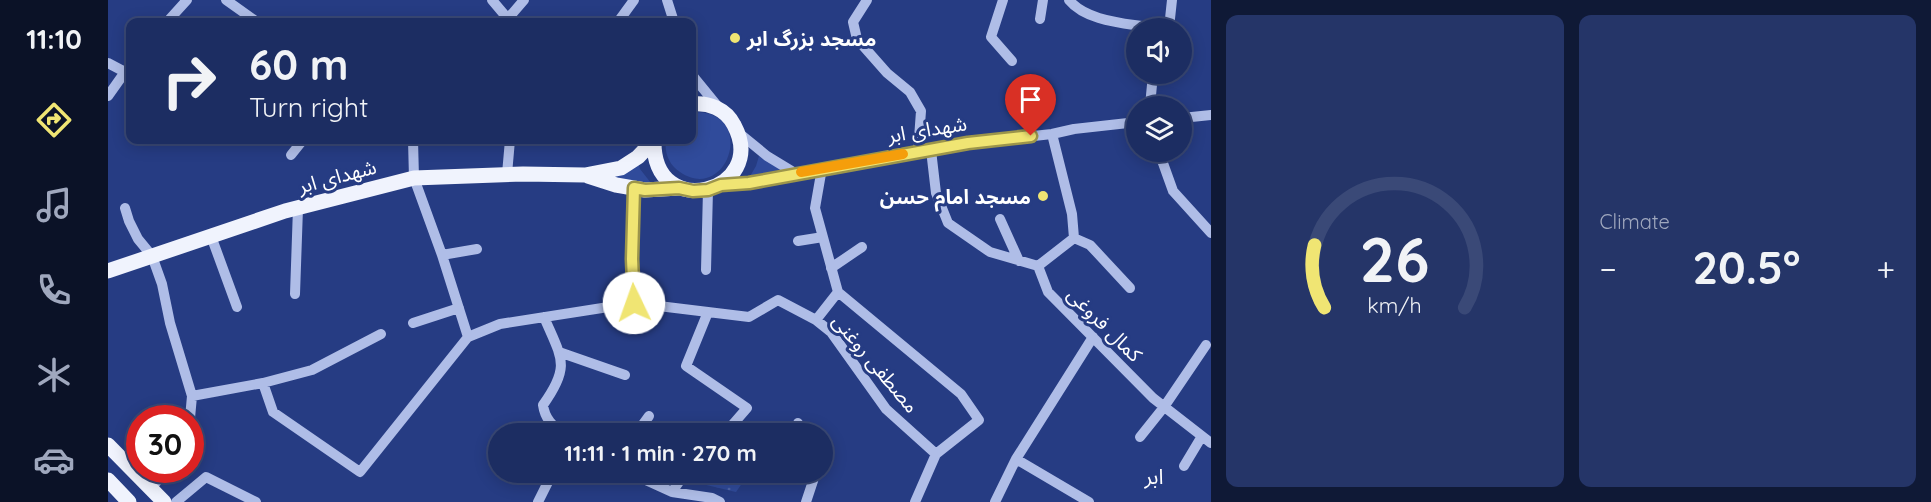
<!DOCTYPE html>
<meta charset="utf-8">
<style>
body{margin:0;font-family:Quicksand,"Noto Sans Arabic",sans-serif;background:#253568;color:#f1f3f6;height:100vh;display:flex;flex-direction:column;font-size:22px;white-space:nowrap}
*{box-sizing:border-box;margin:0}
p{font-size:20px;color:#a0a8be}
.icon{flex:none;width:33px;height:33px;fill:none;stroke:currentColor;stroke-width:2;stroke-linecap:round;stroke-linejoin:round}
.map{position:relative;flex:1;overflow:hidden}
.side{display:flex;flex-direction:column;gap:15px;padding:15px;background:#0f1936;width:720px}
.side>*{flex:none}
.top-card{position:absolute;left:18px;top:18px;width:570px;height:126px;border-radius:12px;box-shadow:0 3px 15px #0003,0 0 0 2px #3a4977;background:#1c2d62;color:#f1f3f6;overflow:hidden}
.fabs{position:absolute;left:1018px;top:18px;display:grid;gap:12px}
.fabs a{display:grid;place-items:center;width:66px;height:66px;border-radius:50%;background:#1c2d62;box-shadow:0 3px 15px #0003,0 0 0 2px #3a4977;font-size:30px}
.speed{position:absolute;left:18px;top:405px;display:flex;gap:12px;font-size:30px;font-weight:700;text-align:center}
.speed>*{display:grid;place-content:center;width:78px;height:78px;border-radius:50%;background:#1c2d62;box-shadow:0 3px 15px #0003,0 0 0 2px #3a4977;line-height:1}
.speed .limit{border:9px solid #d22;background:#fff;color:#111}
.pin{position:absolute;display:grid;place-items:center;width:51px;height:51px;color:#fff;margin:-62px -26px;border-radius:50% 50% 50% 0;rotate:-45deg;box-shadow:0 0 6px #0007}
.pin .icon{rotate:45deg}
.me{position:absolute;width:66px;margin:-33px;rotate:357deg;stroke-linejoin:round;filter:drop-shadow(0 0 4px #0008)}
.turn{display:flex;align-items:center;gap:21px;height:126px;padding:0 24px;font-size:27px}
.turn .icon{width:78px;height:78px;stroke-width:2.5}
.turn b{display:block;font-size:42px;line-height:51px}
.big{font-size:45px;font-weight:700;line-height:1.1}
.side .card{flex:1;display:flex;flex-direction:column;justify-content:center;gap:9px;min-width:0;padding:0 21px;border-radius:12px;background:#253568}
.side .dial{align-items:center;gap:0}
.dial svg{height:156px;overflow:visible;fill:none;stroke:#3a4977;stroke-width:7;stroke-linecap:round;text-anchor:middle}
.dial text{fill:#f1f3f6;stroke:none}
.heat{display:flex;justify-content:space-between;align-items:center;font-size:33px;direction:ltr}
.side .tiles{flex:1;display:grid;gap:15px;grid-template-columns:repeat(2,1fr)}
.trip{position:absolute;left:380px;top:423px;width:345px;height:60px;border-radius:30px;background:#1c2d62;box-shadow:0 3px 15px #0003,0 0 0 2px #3a4977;font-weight:700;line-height:60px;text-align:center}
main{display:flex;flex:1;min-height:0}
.menu{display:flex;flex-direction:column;width:108px;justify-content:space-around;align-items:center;background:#0b1227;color:#a0a8be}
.menu .icon{width:42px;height:42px}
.menu .on{color:#f0e573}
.menu b{font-size:27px;color:#f1f3f6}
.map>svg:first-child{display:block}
.green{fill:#304b9b}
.park{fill:url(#park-dots)}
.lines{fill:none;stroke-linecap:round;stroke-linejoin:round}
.minor{stroke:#afbde7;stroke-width:10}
.major{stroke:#f0f3fd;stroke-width:15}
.route-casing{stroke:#9c954b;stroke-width:15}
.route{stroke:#f0e573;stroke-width:10}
.slow{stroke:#f59e0b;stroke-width:10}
.poi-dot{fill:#f0e573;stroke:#263c83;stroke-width:2}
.labels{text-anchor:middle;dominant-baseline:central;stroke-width:6;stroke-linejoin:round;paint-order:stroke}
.poi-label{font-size:20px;font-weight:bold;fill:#fff;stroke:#263c83;text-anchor:start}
.street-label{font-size:20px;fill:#fff;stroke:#263c83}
.neighbourhood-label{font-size:21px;fill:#fff;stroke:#263c83}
</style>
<main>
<nav class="menu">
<b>11:10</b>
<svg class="icon on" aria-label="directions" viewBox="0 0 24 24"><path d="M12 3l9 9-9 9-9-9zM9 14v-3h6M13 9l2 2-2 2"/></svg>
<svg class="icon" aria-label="music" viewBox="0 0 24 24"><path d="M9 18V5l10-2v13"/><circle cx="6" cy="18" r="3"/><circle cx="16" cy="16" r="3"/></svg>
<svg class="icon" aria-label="phone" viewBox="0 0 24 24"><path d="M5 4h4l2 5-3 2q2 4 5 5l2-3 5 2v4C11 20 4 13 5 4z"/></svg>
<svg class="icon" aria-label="climate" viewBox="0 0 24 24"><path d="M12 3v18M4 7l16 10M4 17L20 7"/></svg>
<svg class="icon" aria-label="car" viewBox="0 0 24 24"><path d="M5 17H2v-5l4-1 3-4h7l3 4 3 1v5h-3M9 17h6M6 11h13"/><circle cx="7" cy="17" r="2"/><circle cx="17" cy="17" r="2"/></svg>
</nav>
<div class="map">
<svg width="1103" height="502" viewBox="0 0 1103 502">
<defs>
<pattern id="park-dots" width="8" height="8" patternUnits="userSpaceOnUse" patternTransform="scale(1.5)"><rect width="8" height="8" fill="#304b9b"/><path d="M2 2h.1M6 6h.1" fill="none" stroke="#4f66aa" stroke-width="1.8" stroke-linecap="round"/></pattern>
</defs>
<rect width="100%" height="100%" fill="#263c83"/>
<path class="green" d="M584,112C651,109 620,205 572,172C561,165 556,152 558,140H584Z
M651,156L678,172L641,178L648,166Z
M530,161L532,169L543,183L498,179Z"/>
<path class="park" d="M597,472H641V473L628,492L590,483Z"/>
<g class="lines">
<path class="minor" d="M118,0L149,22
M384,0L400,19
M559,0L566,22
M759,0L745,22L749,39L779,73L802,92L813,111L810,152
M895,0L883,37L904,61
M961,0C979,22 1019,23 1045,28
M932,19L935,0
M59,22L79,0
M397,22L416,0
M510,22L526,0
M1061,28L1064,0
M0,63L17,72L22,66
M584,75L611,108
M0,96L17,72L22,76
M1042,106L1045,74
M1074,118L1103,115
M631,133L659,156L687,173
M944,134L964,214L966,238
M305,140L306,178L334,255L360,337
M823,150L828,193L840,223L882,252L930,266L940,292L1045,398L1103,443
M1051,152L1065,191L1103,233
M183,155L195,140
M714,168L707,208L730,292L853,394L871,420L828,454L807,502
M399,174L402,140
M613,185L641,183L860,143L944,134L966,129L1029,122
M17,208L21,221L30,239L44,256L54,284L62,323L84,396L82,418
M892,219L911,261
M103,236L129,307
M966,238L982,245L1022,288
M690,241L715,237
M334,255L369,249
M930,266L966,238
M723,268L754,247
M598,270L600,190
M187,294L190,208
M526,303L523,259L526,188
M600,312L578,366L639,408L619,431L614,434
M436,317C454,359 463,366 435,405C437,419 444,425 455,434
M708,320L730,292
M305,323L351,308
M451,352L517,375
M155,383L165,412L252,472L360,337L392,324L526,303L641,317L670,300L708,320L723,332L778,409L828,454
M84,396L155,383L204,370L273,334
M521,434L524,429L533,427L541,416
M685,434L690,423
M1032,437L1056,407L1098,345
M908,459L981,502
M1076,466L1094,436
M520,472L564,492L604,498L612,502
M43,488L59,470
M564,492L578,472
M68,502L98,477L148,502
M430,502L445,472
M698,502L708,472
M887,502L908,459L985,337"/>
<path class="major" d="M546,140C544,224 662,192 626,125C618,109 600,102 584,104
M480,176L508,185L537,190L571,188
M0,271L177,211L306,178L415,174L477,175L513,168L530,157L546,140
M0,445L56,502
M0,480L21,502"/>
</g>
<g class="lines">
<defs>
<path id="route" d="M526,303L524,259L526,188L537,190L571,188L585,191L600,190L613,185L641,183L860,143L923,136"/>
</defs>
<use href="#route" class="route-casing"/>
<use href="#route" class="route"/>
<path class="slow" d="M693,172L795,154"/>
</g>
<g class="poi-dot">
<circle cx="627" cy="38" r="6"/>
<circle cx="935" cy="196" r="6"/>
</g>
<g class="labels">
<g class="poi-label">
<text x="639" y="38">مسجد بزرگ ابر</text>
<text x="923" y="196" text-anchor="end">مسجد امام حسن</text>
</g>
<g class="street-label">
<text transform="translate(819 129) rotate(-9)">شهدای ابر</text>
<text transform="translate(229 176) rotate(-15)">شهدای ابر</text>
<text transform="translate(997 324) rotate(45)">کمال فروغی</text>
<text transform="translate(768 363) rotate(50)">مصطفی روغنی</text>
</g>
<g class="neighbourhood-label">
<text x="1046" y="476">ابر</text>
</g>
</g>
</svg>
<div class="fabs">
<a><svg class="icon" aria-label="sound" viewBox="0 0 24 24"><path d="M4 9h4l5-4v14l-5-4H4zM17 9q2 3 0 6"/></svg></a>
<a><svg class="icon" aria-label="layers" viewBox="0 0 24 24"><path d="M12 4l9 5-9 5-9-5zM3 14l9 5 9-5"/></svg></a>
</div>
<div class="speed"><div class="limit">30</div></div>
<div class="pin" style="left:923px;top:136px;background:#d93025"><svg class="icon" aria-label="arrive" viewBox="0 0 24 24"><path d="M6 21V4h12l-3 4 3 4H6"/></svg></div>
<svg class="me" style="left:526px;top:303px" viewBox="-20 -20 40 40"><circle r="19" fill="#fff"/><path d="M0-13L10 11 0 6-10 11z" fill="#f0e573"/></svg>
<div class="trip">11:11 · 1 min · 270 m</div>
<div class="top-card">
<div class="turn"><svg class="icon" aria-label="right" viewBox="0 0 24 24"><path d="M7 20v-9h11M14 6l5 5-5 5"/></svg><div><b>60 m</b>Turn right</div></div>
</div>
</div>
<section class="side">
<div class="tiles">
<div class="card dial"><svg viewBox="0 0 100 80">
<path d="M14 69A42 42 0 1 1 86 69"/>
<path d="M14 69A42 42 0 0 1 9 37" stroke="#f0e573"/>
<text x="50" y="56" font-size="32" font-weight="700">26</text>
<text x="50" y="72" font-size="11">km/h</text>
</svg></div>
<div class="card"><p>Climate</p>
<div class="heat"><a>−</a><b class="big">20.5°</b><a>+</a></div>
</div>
</div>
</section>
</main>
